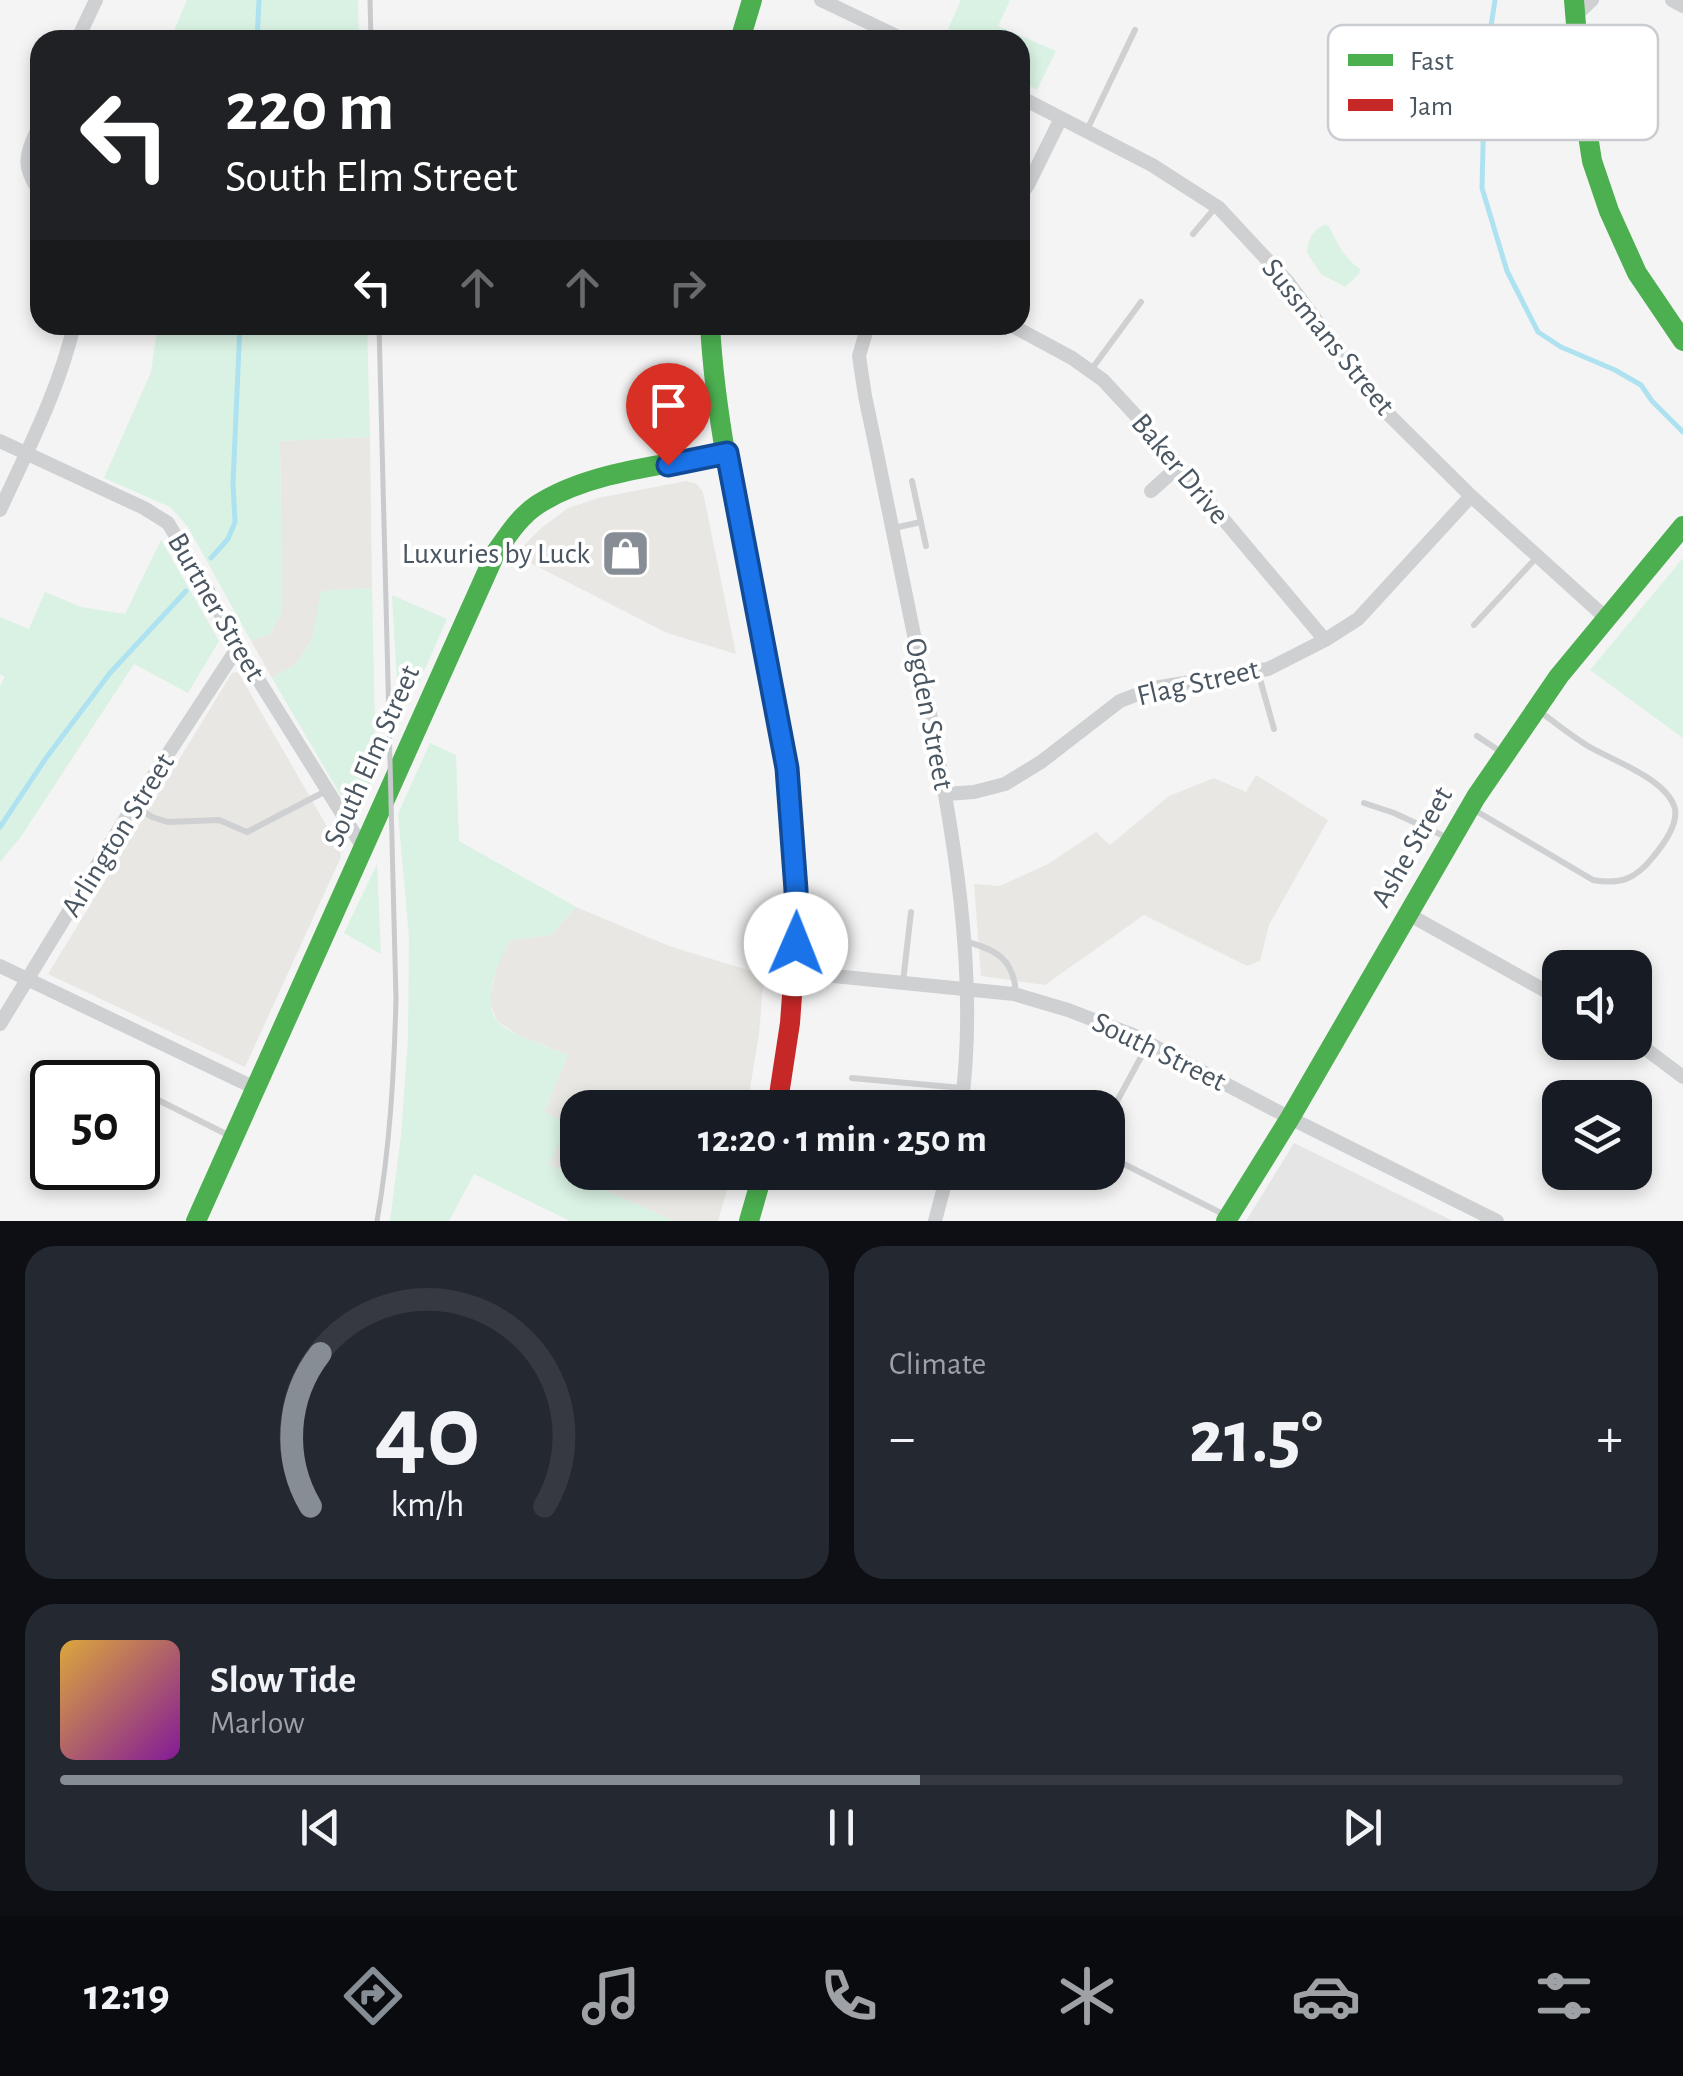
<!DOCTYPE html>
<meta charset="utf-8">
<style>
body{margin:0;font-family:"Alegreya Sans",sans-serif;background:#242831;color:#f1f3f6;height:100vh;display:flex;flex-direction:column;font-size:38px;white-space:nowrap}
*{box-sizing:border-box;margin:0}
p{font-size:32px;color:#9ea1a6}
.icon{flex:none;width:55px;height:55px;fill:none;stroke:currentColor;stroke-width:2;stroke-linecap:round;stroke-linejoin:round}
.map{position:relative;height:1221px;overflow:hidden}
.details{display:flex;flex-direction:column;gap:25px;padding:25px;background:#0d0f14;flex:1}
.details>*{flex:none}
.guide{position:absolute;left:30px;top:30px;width:1000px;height:305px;border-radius:30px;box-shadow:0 5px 15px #0003;background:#202124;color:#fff;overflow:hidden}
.controls{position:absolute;left:1542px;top:950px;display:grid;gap:20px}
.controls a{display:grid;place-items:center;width:110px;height:110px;border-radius:20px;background:#171b24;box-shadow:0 5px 15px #0003;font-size:50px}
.speed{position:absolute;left:30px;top:1060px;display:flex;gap:20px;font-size:50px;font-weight:700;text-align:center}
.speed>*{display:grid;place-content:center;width:130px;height:130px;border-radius:50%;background:#171b24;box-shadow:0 5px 15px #0003;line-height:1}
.speed .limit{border:5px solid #111;border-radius:15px;background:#fff;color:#111}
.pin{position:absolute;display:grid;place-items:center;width:85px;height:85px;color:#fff;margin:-102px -42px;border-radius:50% 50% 50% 0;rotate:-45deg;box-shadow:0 0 10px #0007}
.pin .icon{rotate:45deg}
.me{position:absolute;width:110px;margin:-55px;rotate:1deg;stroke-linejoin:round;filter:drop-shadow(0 0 8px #0008)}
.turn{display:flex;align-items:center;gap:35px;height:210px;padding:0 30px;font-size:45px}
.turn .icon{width:130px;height:130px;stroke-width:2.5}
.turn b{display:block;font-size:70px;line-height:85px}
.lanes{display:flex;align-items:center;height:95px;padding:0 30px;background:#0003;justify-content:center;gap:50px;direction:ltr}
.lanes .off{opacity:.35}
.big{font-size:75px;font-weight:700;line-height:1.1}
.details .widget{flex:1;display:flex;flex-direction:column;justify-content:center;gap:15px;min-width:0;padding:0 35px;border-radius:30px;background:#242831}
.details .dial{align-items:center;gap:0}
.dial svg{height:260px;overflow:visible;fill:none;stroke:#363941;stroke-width:7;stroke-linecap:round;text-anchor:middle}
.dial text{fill:#f1f3f6;stroke:none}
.song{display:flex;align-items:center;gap:30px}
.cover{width:120px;height:120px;border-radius:15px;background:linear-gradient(135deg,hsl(40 70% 55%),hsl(290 70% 35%))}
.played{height:10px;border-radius:5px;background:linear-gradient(90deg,#868d94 55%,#363941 55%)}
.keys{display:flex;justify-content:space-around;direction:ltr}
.heat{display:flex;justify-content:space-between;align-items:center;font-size:55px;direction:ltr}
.details .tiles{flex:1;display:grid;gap:25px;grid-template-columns:1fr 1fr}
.widget:last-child{grid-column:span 2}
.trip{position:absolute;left:560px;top:1090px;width:565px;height:100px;border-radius:30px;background:#171b24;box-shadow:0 5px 15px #0003;font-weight:700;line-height:100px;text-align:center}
.tab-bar{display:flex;height:160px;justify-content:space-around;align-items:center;background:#090b0e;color:#9ea1a6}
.tab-bar .icon{width:70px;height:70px}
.tab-bar .current{color:#868d94}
.tab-bar b{font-size:45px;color:#f1f3f6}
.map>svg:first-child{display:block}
.commercial{fill:#e8e7e3}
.education{fill:#e6e5e6}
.green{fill:#d9f2e3}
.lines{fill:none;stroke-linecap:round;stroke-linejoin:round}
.stream{stroke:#aee2f0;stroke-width:5}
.lane{stroke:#ced0d2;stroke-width:6}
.street{stroke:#ced0d2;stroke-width:14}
.fast{stroke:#4caf50;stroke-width:20}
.jam{stroke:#c62828;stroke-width:20}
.rail{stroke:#c9cacc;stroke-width:5}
.route-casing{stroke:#114b97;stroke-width:25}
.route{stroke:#1a73e8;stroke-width:18}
.labels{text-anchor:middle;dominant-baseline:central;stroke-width:8;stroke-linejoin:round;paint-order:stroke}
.street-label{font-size:30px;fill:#4a5661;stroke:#fff}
.poi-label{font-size:30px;fill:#4a5661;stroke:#fff;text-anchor:end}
.key{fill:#fff;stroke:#c9ccd0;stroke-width:2.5}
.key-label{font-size:28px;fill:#4a5661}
</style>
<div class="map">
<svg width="1683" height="1221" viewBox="0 0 1683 1221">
<rect width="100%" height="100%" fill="#f4f4f4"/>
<path class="commercial" d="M370,437L372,588L322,591L312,639L296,664L272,678L251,641L270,634L282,612L280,441Z
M686,481L697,484L703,492L736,654L667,633L515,555L540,529L568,508L598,498Z
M238,672L340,849L341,857L245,1067L48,974L232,673Z
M1256,775L1328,820L1269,925L1260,961L1247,966L1144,915L1045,985L981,976L974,884L1000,886L1048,864L1096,832L1110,845L1169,796L1214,778L1246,792Z
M576,907L669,946L764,975L759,1034L747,1107L578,1108V1172L732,1173L718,1221H674L549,1165L544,1112L568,1055L520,1036L497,1021L489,1000L500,956L511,940L551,935Z"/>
<path class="education" d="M1294,1143L1453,1221H1246Z"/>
<path class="green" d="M187,0H358L359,40H170Z
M961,0H1010L998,26L1056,51L1037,90L1020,81V40H943Z
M1324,225L1329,226C1336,242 1345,259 1360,269L1359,274L1345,287L1321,274L1307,253C1308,241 1312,230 1324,225Z
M158,325H367L370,437L280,441L282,612L270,634L251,641L188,527L170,507L104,478L151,372Z
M161,540L219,641L188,693L134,664L20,838L0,862V686L5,677L0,674V617L29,629L45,592L81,607L125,614Z
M1683,558V738L1590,670Z
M372,588L376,772L354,818L272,678L296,664L312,639L321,591Z
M392,595L447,619L416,689L397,681Z
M430,743L456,755L459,841L576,907L551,935L511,940C499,958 481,1001 497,1021C508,1034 551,1048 568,1055L544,1112L568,1123L549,1165L674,1221H570L474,1174L449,1221H390L401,1136L408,1039L409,937L398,814Z
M377,864L381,954L344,933Z"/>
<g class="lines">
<path class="stream" d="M1495,0L1485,65L1482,188L1507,271L1538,332L1561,347L1615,370L1641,385L1652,401L1683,432
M257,40L259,0
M211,558L228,539L235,522L233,483L240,325
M0,827L46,758L110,673L186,591"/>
<path class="lane" d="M1087,130L1135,30
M1193,234L1215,208
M1091,370L1141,302
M912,481L926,546
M894,528L921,522
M1474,625L1537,557
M1258,672L1274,729
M1477,736L1504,754
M1364,803L1394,813L1446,837
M135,806L152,817L168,822L219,820L247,832L326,791
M1471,808L1593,880C1620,885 1636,879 1653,857C1663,845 1678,825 1675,809C1668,779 1611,760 1588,746C1571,736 1554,722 1538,710
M964,941C995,949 1014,958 1016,994
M903,982L911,912
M90,1067L122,1082
M852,1078L962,1088
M138,1090L232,1137
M1108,1118L1148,1044
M1108,1156L1227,1216
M966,1172C1002,1182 1021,1188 1056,1172"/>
<path class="street" d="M821,0L905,40
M1672,0L1683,6
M1575,16L1592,0
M77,40L96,0
M1020,97L1152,165L1219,208L1287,281L1380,406L1471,496L1607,619
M40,123C28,153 19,162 40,192
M1020,196L1028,185L1061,118
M868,325L859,356L865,396C886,495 906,594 926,694C952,826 980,973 961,1108
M1011,325L1072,358L1103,380L1139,419L1325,640
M0,441L144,508L168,523L204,583L238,647L364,849
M1151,491L1179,466
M0,510C28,449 59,390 74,325
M946,794L974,792L1005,784L1041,762L1120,701L1154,688L1268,669L1325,640L1358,619L1471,496
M1408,914L1560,999
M0,966L257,1089
M794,972L1014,994L1068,1010L1133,1035L1290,1118L1497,1221
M0,1024L126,818L238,647
M1635,1041L1683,1077
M935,1221L948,1172"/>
<path class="fast" d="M1574,0L1582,97L1592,161L1609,211L1637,273L1683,341
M740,40L752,0
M710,325C718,468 761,606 783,747C795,820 798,894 794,968
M196,1221L496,552C508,535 520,516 537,505C589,471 667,465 727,453
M749,1221L763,1172
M1226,1221L1290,1118L1476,797L1559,676L1683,526"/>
<path class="jam" d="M777,1108L790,1023L794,968"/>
<path class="rail" d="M370,0L371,40
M377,1221C390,1147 394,1074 396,999L379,325"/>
</g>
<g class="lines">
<defs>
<path id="route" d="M668,465L727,453L787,768L796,890V944"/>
</defs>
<use href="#route" class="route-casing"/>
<use href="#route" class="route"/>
</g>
<defs>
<symbol id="shop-square" viewBox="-11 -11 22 22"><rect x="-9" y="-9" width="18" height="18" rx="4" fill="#868d94" stroke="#fff"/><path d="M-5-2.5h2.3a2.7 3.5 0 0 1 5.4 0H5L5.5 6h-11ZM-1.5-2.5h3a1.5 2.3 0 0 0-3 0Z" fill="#fff"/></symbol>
</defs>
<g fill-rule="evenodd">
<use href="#shop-square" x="598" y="526" width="55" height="55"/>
</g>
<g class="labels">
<g class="street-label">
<text transform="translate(1328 337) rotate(51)">Sussmans Street</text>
<text transform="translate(1180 469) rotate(50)">Baker Drive</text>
<text transform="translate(216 607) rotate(60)">Burtner Street</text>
<text transform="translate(1198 683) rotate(-13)">Flag Street</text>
<text transform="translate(929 714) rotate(79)">Ogden Street</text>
<text transform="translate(372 756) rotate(-66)">South Elm Street</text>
<text transform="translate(118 835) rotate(-58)">Arlington Street</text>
<text transform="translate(1412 847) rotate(-60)">Ashe Street</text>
<text transform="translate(1159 1052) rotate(26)">South Street</text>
</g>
<g class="poi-label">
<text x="590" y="554">Luxuries by Luck</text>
</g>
</g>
<rect x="1328" y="25" width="330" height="115" rx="15" class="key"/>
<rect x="1348" y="54" width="45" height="12" fill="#4caf50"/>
<rect x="1348" y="99" width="45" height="12" fill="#c62828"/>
<g class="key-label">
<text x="1410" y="70">Fast</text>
<text x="1410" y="115">Jam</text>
</g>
</svg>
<div class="controls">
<a><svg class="icon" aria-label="sound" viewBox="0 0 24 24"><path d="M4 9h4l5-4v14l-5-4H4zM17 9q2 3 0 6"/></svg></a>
<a><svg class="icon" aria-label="layers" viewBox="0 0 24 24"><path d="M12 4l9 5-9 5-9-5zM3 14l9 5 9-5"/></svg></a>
</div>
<div class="speed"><div class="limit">50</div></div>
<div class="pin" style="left:668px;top:465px;background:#d93025"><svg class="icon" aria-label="arrive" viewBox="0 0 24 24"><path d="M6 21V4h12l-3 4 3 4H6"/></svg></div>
<svg class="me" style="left:796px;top:944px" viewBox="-20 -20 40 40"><circle r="19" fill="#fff"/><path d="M0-13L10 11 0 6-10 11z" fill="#1a73e8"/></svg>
<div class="trip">12:20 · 1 min · 250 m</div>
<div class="guide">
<div class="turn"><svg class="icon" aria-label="left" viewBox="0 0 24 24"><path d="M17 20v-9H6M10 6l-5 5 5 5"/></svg><div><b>220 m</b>South Elm Street</div></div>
<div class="lanes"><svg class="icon" aria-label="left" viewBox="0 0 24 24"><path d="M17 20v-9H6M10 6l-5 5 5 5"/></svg><svg class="icon off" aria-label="ahead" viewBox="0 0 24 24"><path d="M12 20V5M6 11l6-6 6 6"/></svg><svg class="icon off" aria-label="ahead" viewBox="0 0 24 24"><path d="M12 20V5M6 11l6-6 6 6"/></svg><svg class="icon off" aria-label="right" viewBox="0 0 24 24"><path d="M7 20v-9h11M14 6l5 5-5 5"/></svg></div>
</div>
</div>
<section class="details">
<div class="tiles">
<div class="widget dial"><svg viewBox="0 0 100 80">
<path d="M14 69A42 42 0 1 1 86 69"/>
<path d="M14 69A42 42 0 0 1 17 22" stroke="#868d94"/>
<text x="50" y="56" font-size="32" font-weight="700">40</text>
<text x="50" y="72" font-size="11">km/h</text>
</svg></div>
<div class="widget"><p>Climate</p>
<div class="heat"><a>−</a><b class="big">21.5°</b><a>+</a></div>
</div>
<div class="widget">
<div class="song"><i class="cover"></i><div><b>Slow Tide</b><p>Marlow</p></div></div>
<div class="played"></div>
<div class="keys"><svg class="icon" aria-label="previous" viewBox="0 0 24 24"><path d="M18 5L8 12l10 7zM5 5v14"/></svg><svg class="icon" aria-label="pause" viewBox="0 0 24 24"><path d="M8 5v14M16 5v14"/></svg><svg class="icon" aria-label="next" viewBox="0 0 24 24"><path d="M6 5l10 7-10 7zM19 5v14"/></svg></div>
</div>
</div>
</section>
<nav class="tab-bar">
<b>12:19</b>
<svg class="icon current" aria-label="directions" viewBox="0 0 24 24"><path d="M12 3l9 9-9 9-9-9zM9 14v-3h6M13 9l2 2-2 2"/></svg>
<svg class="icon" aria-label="music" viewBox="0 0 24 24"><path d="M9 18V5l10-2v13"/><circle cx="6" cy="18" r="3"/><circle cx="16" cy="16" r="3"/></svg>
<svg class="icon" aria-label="phone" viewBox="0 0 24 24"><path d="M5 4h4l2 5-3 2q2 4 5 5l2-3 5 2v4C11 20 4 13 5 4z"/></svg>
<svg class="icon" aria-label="climate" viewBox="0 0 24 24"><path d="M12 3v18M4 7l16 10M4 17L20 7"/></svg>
<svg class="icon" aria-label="car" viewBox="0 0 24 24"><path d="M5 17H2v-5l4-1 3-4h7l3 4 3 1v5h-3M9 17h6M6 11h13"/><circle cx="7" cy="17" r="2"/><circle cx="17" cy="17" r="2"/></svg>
<svg class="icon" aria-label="filters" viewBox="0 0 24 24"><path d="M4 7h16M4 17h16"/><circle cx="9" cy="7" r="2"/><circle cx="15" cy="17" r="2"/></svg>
</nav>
